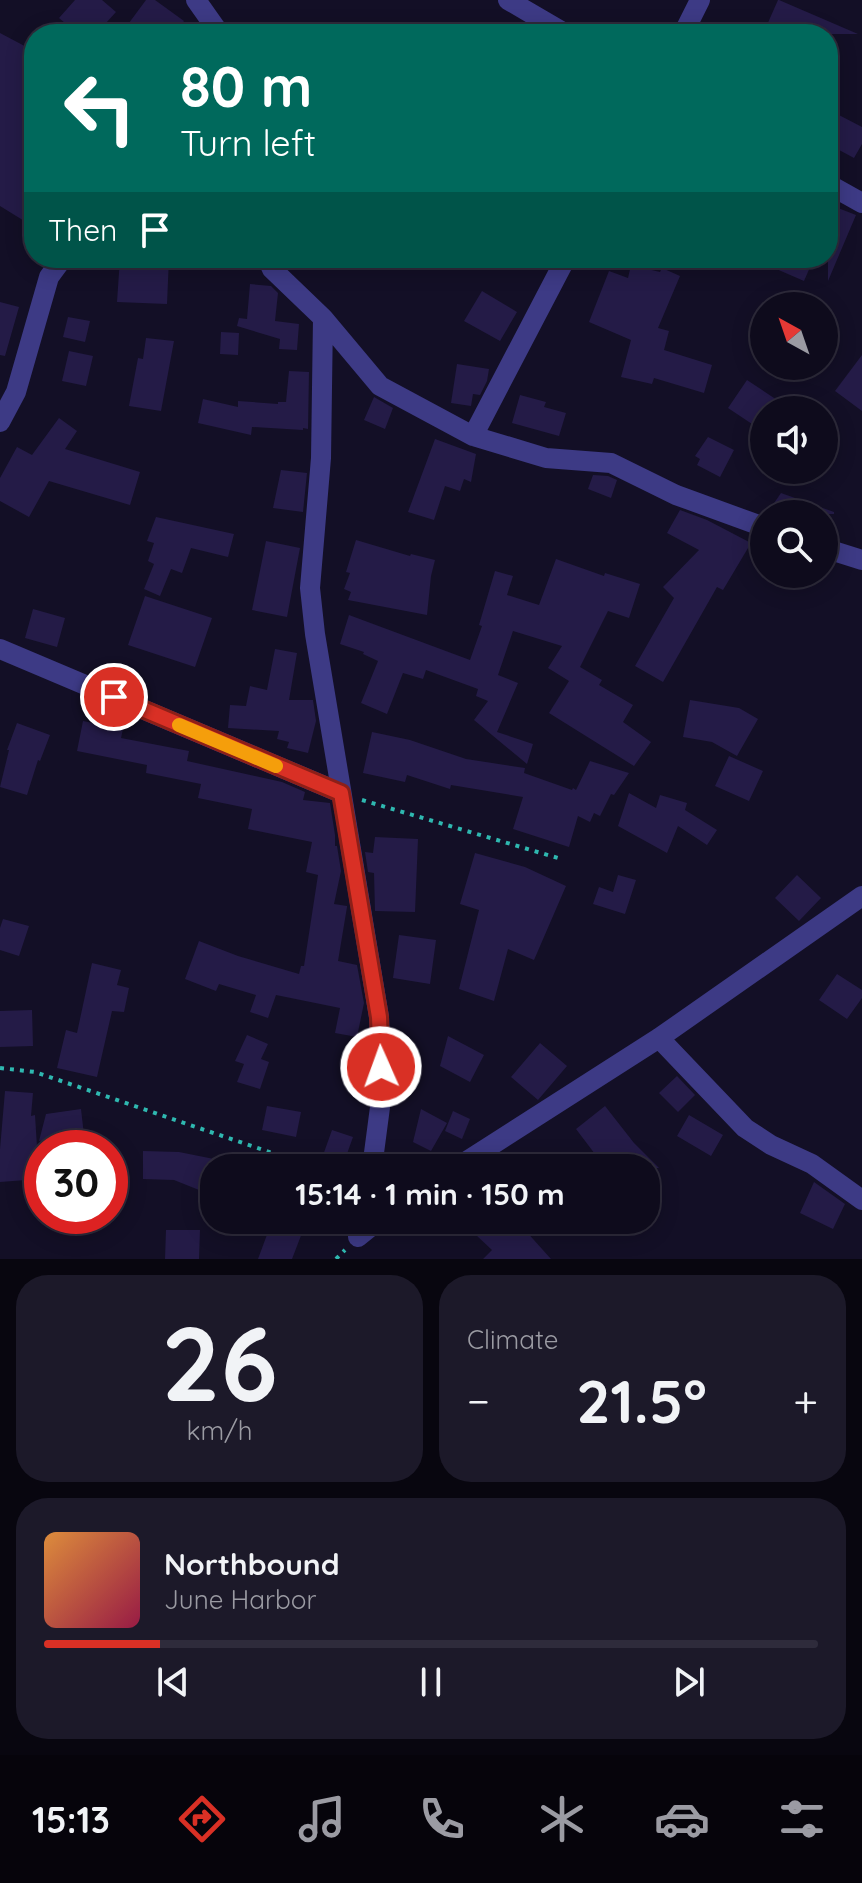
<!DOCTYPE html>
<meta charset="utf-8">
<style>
body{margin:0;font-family:Quicksand,sans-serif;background:#1c1929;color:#f1f3f6;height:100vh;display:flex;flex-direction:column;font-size:30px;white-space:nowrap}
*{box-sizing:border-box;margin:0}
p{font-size:26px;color:#9b9ba3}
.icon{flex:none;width:44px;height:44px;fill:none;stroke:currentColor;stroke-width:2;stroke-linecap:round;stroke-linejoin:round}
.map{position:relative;height:1259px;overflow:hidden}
.side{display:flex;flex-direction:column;gap:16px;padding:16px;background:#08060f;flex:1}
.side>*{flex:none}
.banner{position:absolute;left:24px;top:24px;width:814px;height:244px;border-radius:32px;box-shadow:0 4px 20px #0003,0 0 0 2px #2e2b3b;background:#00695c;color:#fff;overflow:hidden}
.needle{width:52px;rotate:320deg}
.fabs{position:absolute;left:750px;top:292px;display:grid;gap:16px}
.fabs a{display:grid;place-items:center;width:88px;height:88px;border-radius:50%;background:#0e0b1c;box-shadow:0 4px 20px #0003,0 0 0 2px #2e2b3b;font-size:40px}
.speed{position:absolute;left:24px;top:1130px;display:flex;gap:16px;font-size:40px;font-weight:700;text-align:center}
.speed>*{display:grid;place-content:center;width:104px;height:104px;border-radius:50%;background:#0e0b1c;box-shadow:0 4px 20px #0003,0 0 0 2px #2e2b3b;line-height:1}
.speed .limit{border:12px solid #d22;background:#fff;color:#111}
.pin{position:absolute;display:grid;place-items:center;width:68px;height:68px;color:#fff;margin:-34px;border:4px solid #fff;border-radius:50%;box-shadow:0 2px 8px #0007}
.me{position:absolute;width:88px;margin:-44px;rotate:358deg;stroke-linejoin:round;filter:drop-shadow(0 0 6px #0008)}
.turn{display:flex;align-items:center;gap:28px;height:168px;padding:0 24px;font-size:36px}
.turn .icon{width:104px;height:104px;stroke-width:2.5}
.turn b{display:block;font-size:56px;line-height:68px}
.then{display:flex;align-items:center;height:76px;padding:0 24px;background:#0003;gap:16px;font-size:30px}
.big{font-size:60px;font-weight:800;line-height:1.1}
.side .widget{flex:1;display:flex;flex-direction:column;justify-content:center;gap:12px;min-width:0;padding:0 28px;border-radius:32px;background:#1c1929}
.side .dial{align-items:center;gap:0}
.dial b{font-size:104px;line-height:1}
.song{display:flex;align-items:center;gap:24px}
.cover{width:96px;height:96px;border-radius:12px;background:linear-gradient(135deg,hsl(30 70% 55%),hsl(340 70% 35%))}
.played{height:8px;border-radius:4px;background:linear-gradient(90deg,#d93025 15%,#2e2b3b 15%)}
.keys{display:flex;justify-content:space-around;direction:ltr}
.heat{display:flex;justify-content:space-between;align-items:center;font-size:44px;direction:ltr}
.side .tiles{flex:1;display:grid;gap:16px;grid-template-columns:1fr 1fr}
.widget:last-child{grid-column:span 2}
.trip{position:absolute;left:200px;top:1154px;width:460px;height:80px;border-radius:32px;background:#0e0b1c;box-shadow:0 4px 20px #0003,0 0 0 2px #2e2b3b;font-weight:800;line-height:80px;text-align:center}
.dock{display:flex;height:128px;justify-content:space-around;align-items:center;background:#06040b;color:#9b9ba3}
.dock .icon{width:56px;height:56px}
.dock .on{color:#d93025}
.dock b{font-size:36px;color:#f1f3f6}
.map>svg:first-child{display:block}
.building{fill:#241b47}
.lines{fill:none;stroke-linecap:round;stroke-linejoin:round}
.path{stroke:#2fb8b0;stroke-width:4;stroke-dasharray:4 6;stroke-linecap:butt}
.minor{stroke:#3d3a85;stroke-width:20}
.route-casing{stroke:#8d1f18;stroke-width:20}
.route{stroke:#d93025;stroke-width:14}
.slow{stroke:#f59e0b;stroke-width:14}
</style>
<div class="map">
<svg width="862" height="1259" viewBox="0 0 862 1259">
<rect width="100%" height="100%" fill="#130f26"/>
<path class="building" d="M75,0H102L116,12L96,34H78L59,18Z
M146,0H155L184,21L175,34H135L126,27Z
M778,0H779L858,34H763Z
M0,33L34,51V227L0,206Z
M837,114L862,127V144L854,158L828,144V130Z
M838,208L856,215L828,281V232Z
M120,258H169L167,304L117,302Z
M751,258H814L804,281Z
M631,265L660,272L662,268L680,276L658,328L669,331L664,350L712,365L704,393L654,378L652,384L621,377L631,340L589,322L609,271L628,278Z
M250,284L271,286L278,293L275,321L299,324L297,350L279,349L280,339L237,326L239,318L247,319Z
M482,291L517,312L500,341L464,321Z
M0,302L19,307L5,356L0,355Z
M68,317L90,321L85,342L63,337Z
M221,332L239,333L238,355L220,354Z
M146,338L174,341L161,411L129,406L138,358L143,359Z
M69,351L93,356L86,386L62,381Z
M862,355V411L835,391Z
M457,364L489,369L487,381L480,395L473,394L471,406L451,403Z
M289,371L309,372L308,429L303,428V430L252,427L251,435L198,423L203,399L238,407V401L278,404V402H286Z
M747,380L792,410H764V432L728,408Z
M520,395L546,402L544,407L566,413L559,436L512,423Z
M374,397L393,408L385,429L364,420Z
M59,418L77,431L65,449L140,472L130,505L49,481L29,517L0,501V478L17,447L32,455Z
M708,437L734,450L720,477L697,465L700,459L695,456Z
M435,439L476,454L471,482L464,479L460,491L445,486L434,520L408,512Z
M281,470L307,473L303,512L273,508Z
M593,475L608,476L617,480L611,498L588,489Z
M781,493L834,512V514H786L770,509Z
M680,510L707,520L751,543L723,590L717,587L663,682L635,666L674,598L663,587L699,550L667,533Z
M156,517L234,534L228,557L191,548L182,573L171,569L160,596L144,589L154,564L148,561L154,543L147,541Z
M356,540L410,556L411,554L435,560L431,576L427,615L348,600L351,592L344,589L350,573L346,572Z
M266,541L300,548L287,617L252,610Z
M556,559L604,576L605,573L640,584L629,618L608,611L580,667L602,680L599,685L633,705L623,722L651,742L634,766L549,713L569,681L548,668L562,646L513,631L498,675L518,683L497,732L533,744L527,764L474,720L488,701L476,696L478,689L426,670L423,679L403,673L387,714L361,703L378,661L363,654L364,652L340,644L349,615L470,660L482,626L479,625L495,571L513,576L507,595L539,605Z
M145,596L212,618L195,667L128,645Z
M33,609L65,618L57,647L25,638Z
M275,649L297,653L289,700H313L316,721L308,753L287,748L289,742L277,739L279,731L228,728L230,705L246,706L250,686L267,690Z
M690,700L739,708L758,719L737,756L712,742L683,737Z
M83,721L123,729L121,738L189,751L187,761L282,782L305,792L303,800L330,803L335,835V846H337L341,871L334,904L347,906V907L338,961L357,965L364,1003L357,1037L335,1033L340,1008L276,995L268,1018L250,1012L256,995L219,984L216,991L185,979L199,941L238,956L299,974L301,966H304L318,875L306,872L312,842L248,829L252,809L198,798L201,784L146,773L147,765L77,751Z
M17,723L50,735L40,761L38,760L27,795L0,787L9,750H7Z
M372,732L410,740L466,759L525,768L524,773L572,790L573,788L576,790L590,761L629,773L614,795L611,794L600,816L594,813L590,822L578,816L569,847L513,829L523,797L451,785L450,789L407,775L405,782L363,773Z
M729,756L763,771L749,801L715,786Z
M629,793L656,808L660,795L687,803L685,810L717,830L707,845L678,826L667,853L618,826Z
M375,837L418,839L415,912L375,911L374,873L368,872L365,852L373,853Z
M475,853L525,867L566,886L534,960L508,949L494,1001L459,989L479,910L460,904Z
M618,875L636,880L625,914L593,904L599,887L613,892Z
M797,875L821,898L799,921L775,898Z
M3,919L29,926L19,956L0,950V928Z
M399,935L436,940L430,984L393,978Z
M92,963L121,970L117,985L129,988L124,1012L112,1011L97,1077L57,1068L66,1030L77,1033Z
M837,974L862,990V998L847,1019L819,1000Z
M32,1010L33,1046L0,1047V1011Z
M247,1035L268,1044L261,1059L269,1062L260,1089L237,1082L244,1064L235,1061Z
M448,1036L484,1055L470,1082L440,1066Z
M540,1043L567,1066L538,1100L511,1077Z
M677,1076L695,1095L678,1112L659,1093Z
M5,1091L33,1093L31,1116L35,1115L39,1179L0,1182V1149Z
M267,1106L301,1112L296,1137L262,1130Z
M605,1106L634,1143L659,1168H632L615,1152L601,1162L576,1129Z
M81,1109L84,1135L39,1141L46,1114Z
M421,1109L447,1123L431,1151L413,1142Z
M453,1111L470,1119L462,1139L445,1131Z
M689,1115L723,1135L711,1156L677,1136Z
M332,1130L353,1137L343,1165L322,1158Z
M143,1151L179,1152L214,1159V1196L174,1180L143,1179Z
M814,1182L845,1204L833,1229L800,1213Z
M460,1220H516L551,1259H483L492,1250Z
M166,1230H200L199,1259H165Z
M268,1232L302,1233L292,1259H258Z"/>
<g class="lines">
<path class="path" d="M362,800L558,858
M0,1068L35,1072L316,1168
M336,1259L345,1250"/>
<path class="minor" d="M196,0L220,34
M508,0L566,34
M683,34L700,0
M828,184L862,203
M267,258L272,269L323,318L380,386L473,436L546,458L611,463L676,495L764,527
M323,318L321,458L310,588L315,634L379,1017L382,1092L372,1168
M0,422L16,392L49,277L63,258
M473,436L566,258
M824,548L862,560
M0,649L341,793
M659,1038L745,1128L771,1145L812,1164L862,1200
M456,1168L659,1038L862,896
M358,1237L379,1220"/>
</g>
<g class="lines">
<defs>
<path id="route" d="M114,697L341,793L379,1017L381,1067"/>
</defs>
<use href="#route" class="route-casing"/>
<use href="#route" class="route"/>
<path class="slow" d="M179,725L276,766"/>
</g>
</svg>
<div class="fabs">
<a><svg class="needle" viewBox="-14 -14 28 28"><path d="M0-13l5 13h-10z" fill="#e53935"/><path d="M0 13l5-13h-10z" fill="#9b9ba3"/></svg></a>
<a><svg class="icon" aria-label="sound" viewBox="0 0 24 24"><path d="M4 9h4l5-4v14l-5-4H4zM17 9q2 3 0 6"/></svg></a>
<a><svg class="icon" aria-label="search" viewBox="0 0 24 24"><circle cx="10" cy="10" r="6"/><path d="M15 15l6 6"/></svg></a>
</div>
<div class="speed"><div class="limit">30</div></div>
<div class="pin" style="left:114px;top:697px;background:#d93025"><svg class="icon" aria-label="arrive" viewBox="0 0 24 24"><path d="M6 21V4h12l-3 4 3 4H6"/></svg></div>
<svg class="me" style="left:381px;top:1067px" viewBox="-20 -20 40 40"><circle r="17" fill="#d93025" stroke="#fff" stroke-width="3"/><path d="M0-11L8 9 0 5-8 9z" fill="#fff"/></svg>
<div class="trip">15:14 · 1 min · 150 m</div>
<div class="banner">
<div class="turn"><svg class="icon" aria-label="left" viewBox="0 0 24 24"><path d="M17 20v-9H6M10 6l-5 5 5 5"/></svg><div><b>80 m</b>Turn left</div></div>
<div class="then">Then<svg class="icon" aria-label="arrive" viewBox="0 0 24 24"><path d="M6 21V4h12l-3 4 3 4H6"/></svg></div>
</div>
</div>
<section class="side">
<div class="tiles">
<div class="widget dial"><b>26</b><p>km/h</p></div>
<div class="widget"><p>Climate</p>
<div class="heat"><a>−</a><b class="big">21.5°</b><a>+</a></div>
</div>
<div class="widget">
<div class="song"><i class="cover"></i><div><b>Northbound</b><p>June Harbor</p></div></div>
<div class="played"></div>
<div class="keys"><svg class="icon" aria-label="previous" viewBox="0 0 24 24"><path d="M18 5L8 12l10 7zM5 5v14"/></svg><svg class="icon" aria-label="pause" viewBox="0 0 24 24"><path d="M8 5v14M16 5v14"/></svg><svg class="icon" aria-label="next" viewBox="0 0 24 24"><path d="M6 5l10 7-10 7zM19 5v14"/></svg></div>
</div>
</div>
</section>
<nav class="dock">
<b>15:13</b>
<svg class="icon on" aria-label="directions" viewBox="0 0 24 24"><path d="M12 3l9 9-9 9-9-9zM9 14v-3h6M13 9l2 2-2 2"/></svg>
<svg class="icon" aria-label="music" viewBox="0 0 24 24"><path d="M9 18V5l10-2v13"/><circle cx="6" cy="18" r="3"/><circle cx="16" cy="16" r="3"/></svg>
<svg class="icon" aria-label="phone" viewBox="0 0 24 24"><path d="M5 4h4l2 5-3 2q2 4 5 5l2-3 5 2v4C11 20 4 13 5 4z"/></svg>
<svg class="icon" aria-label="climate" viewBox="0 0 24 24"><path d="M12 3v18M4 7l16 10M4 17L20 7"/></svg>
<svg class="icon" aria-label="car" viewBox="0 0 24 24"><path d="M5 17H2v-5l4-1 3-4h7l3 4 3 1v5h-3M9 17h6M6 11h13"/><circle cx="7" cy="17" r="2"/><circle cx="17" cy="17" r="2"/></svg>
<svg class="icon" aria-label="filters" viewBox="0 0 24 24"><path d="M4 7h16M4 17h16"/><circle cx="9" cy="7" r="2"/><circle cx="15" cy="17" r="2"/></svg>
</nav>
